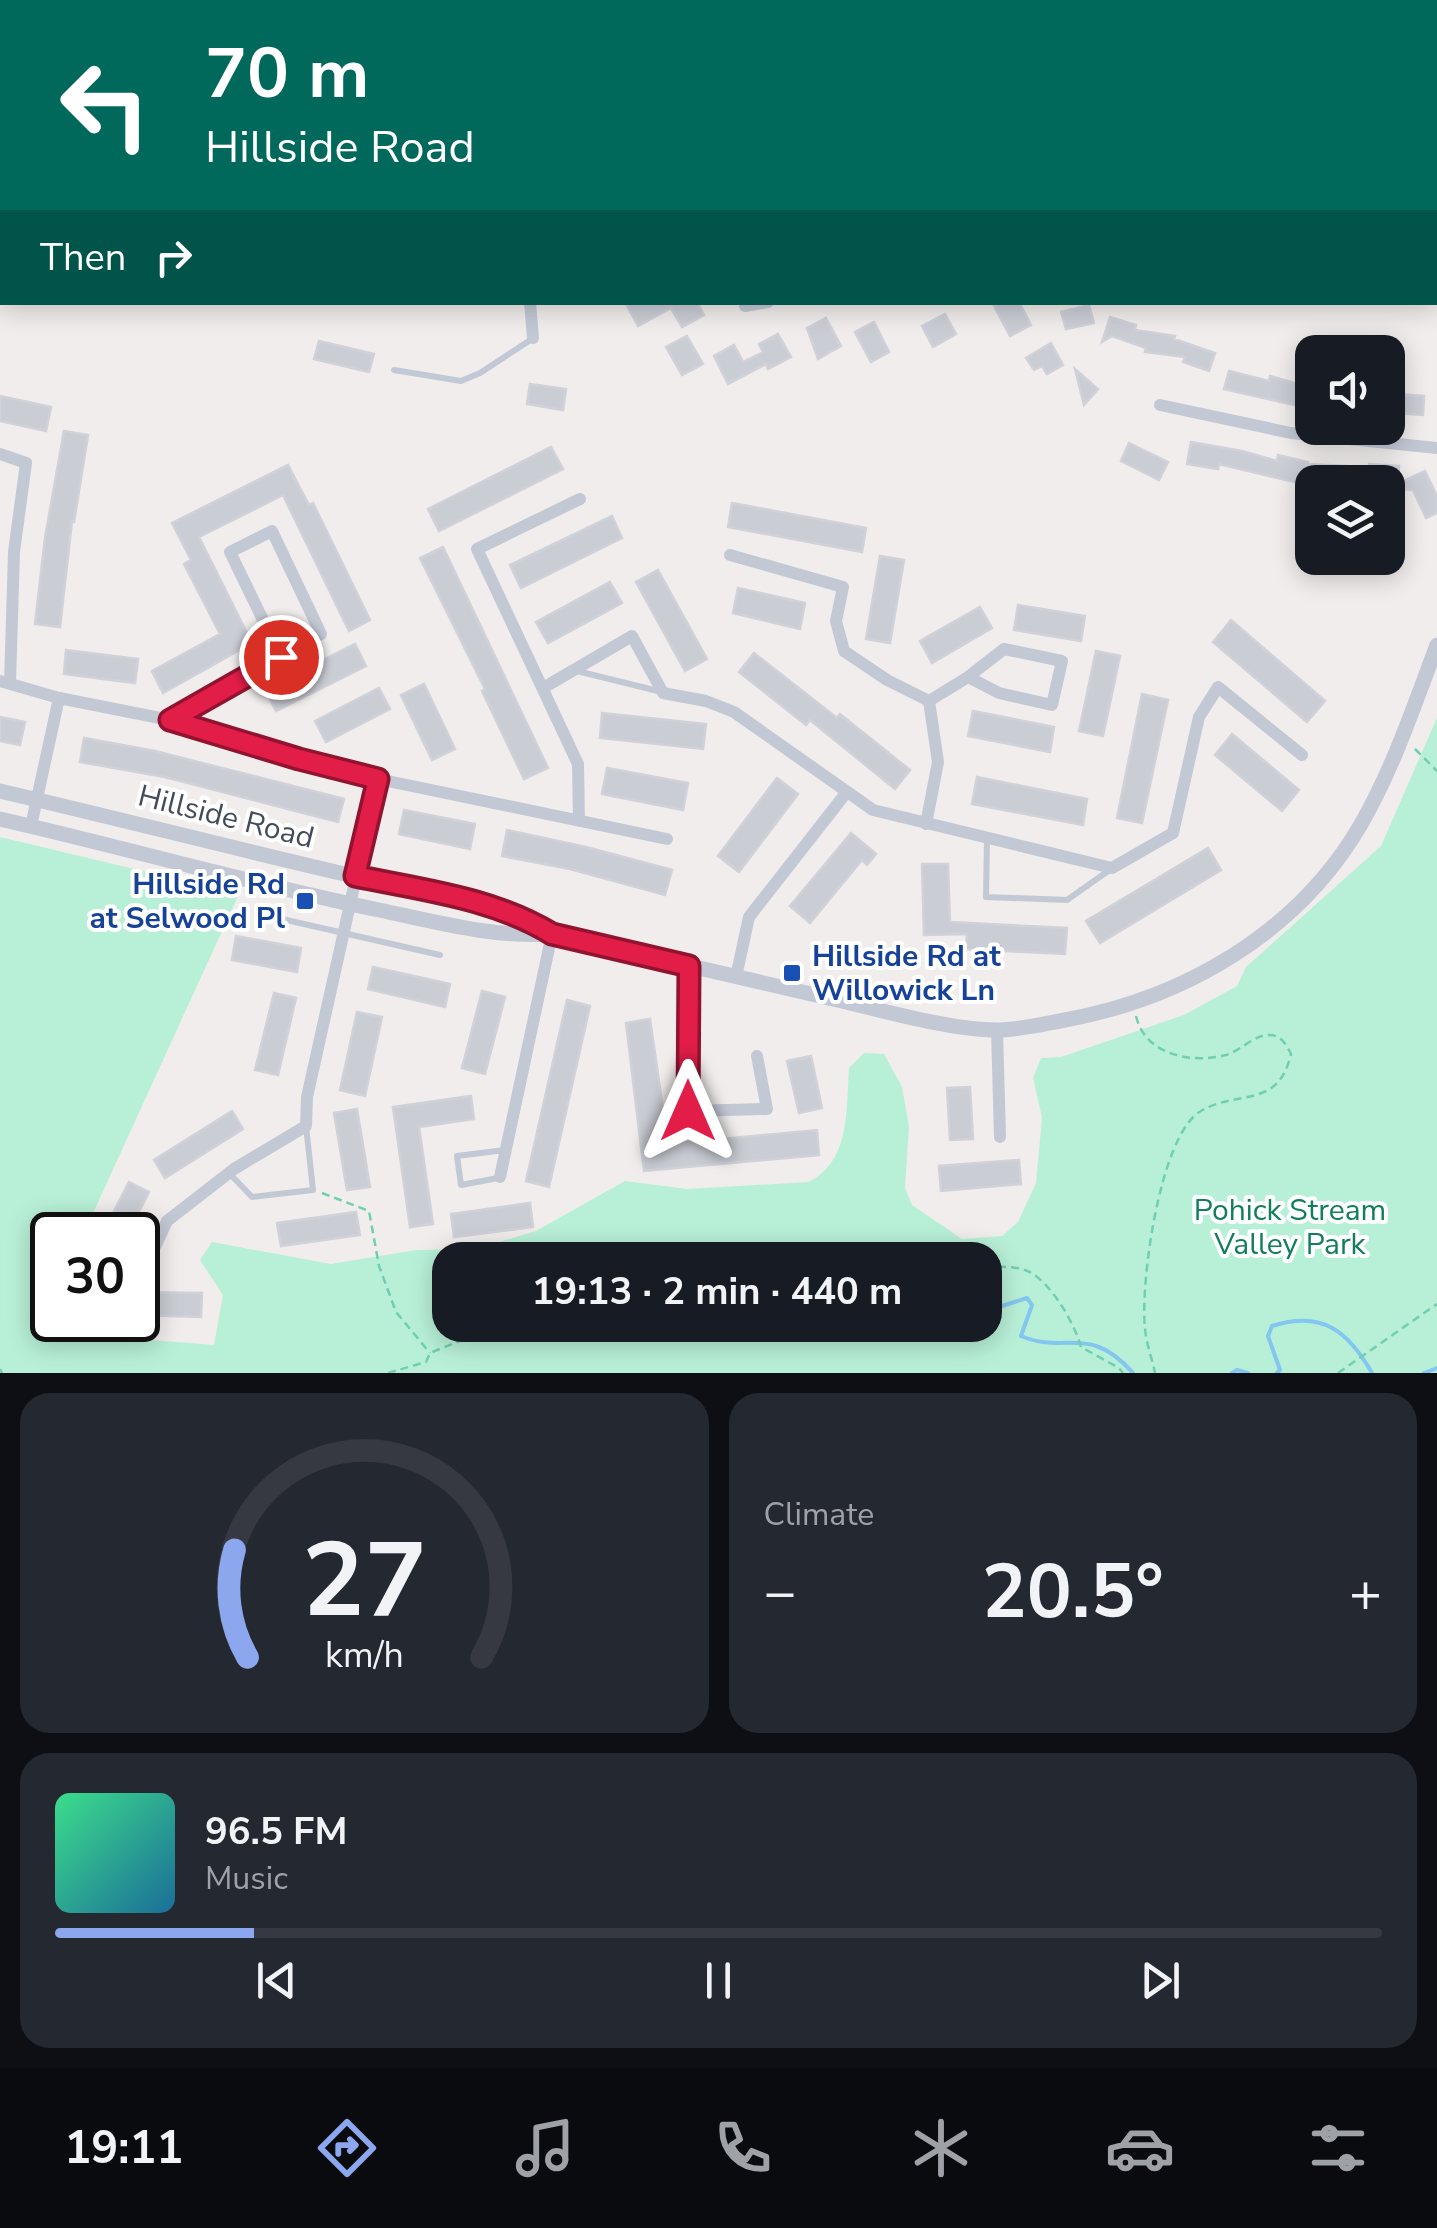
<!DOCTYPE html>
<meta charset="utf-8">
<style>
body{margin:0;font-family:"Nunito Sans",sans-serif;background:#242831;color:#f1f3f6;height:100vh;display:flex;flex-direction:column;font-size:38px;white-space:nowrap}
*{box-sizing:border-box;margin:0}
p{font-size:32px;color:#9ea1a6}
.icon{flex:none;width:55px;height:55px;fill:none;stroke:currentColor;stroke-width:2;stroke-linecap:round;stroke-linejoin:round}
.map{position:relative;height:1373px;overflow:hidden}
.drawer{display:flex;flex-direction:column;gap:20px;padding:20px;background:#0d0f14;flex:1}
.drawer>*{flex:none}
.banner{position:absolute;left:0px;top:0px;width:1438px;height:305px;box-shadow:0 5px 25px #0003;background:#00695c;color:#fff;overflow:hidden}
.tools{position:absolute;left:1295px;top:335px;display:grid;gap:20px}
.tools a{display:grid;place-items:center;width:110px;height:110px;border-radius:20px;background:#171b24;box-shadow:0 5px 25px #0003;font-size:50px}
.speed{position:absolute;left:30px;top:1212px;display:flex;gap:20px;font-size:50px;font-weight:700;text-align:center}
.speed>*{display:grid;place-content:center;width:130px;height:130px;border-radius:50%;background:#171b24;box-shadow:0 5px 25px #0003;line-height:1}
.speed .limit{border:5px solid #111;border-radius:15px;background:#fff;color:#111}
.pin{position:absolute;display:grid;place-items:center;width:85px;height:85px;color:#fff;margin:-42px;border:5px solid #fff;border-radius:50%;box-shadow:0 2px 10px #0007}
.me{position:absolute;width:110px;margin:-55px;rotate:0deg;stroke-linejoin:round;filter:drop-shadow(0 0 8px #0008)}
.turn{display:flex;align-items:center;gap:35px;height:210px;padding:0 40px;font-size:45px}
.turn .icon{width:130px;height:130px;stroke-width:2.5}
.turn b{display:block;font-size:70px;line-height:85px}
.then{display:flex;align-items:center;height:95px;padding:0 40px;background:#0003;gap:20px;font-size:38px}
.big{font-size:75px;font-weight:700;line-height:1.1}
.drawer .tile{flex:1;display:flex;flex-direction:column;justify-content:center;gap:15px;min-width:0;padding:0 35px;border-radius:30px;background:#242831}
.drawer .dial{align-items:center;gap:0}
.dial svg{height:260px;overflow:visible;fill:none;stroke:#363941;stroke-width:7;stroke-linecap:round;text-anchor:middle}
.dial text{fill:#f1f3f6;stroke:none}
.song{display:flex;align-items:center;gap:30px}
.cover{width:120px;height:120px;border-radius:15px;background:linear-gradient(135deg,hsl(150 70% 55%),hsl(200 70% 35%))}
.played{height:10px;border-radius:5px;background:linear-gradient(90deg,#8ca7ee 15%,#363941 15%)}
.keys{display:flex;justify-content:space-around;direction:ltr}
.heat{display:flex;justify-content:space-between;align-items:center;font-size:55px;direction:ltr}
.drawer .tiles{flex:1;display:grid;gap:20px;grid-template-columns:1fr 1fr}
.tile:last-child{grid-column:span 2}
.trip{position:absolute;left:432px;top:1242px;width:570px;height:100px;border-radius:30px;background:#171b24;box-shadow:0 5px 25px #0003;font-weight:700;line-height:100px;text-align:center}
.tabs{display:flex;height:160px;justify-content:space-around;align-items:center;background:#090b0e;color:#9ea1a6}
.tabs .icon{width:70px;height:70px}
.tabs .active{color:#8ca7ee}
.tabs b{font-size:45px;color:#f1f3f6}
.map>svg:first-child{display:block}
.green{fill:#b8f0d7;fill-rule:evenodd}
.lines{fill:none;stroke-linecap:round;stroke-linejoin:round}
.stream{stroke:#83c6ef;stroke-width:4}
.building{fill:#cbcdd5;stroke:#d0d1d9;stroke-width:2.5}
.path{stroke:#6fcfb0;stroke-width:2.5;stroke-dasharray:8 5;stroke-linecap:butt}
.service{stroke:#c2c9d5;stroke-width:6}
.minor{stroke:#c2c9d5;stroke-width:12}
.tertiary{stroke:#c2c9d5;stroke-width:15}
.route-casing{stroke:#92132f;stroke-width:25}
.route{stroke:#e11d48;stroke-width:18}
.transit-dot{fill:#1a4fb4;stroke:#fff;stroke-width:4}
.labels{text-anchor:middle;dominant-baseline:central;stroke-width:8;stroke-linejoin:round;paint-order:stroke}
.street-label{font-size:30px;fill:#444c5b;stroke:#fff}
.transit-label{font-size:30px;font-weight:bold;fill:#164399;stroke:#fff;text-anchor:end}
.park-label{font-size:30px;fill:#127e5b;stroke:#fff}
</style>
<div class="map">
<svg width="1437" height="1373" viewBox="0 0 1437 1373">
<rect width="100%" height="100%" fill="#f0edec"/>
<path class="green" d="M1437,718V1373H0V837L239,894L83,1235H52V1301L39,1331L214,1345L223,1295L200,1260L212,1242L331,1264L416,1250L476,1249L536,1231L625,1181L687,1189L809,1182C851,1160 846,1110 849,1068L864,1053L884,1054L902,1087L909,1126L905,1188L912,1205L962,1239L1002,1236L1018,1222L1036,1183L1042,1118L1033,1078L1041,1058L1061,1057L1184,1015L1237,986L1246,967L1381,846ZM450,1260H985V1325H450Z"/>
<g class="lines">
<path class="stream" d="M985,1307L1002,1306L1027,1298L1032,1305L1021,1336C1066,1355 1089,1323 1133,1373
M1232,1373L1237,1370L1248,1373
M1277,1373L1280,1370L1268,1336L1272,1326C1322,1310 1348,1331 1372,1373
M1424,1373L1437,1368"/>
</g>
<path class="building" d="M625,302H697L704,315L682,327L671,308L638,326Z
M992,302H1019L1031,325L1010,336Z
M1089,305L1094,323L1066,329L1061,312Z
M945,314L956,334L933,347L922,326Z
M1110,317L1136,325L1135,330L1175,336L1174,339L1215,353L1209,371L1183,362L1185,357L1145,352L1146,348L1112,336L1102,342Z
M826,318L841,346L818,359L807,328Z
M874,322L889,352L871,362L855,332Z
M778,334L791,357L768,369L766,364L728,384L714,356L734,345L743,362L763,352L759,344Z
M687,336L703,364L682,375L666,347Z
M319,341L374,354L369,372L314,359Z
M1051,343L1063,365L1047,374L1042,366L1034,370L1026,358Z
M1075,369L1098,389L1084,405Z
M1229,371L1269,381L1270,376L1312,388V409L1224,389Z
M530,384L566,389L563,410L527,404Z
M1397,394L1424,396L1423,415L1395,413Z
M0,396L51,407L46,431L0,421Z
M64,431L88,435L74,522L72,521L60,627L35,624L45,538Z
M1191,442L1242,451L1277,461L1278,455L1308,462L1307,464L1347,466L1346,482L1303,484L1219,464L1218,469L1187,464Z
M1129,443L1168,462L1159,480L1121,461Z
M551,447L563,469L439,531L428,509Z
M1369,464L1399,466L1398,482H1368Z
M288,465L309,505L313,503L370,620L349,631L283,495L199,537L252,643L163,693L152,671L220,634L184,564L191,560L172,523Z
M1425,471L1437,496V513L1426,518L1413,490L1389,488Z
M732,503L866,528L862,552L728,527Z
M612,516L622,538L521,588L510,565Z
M443,547L548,768L524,779L482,691L485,689L420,558Z
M880,556L904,560L890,643L866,639Z
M658,570L707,659L685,671L636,582Z
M610,582L622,603L548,643L536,622Z
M738,588L805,603L800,629L733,613Z
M1018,605L1085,616L1081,641L1014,630Z
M980,607L992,628L932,663L920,641Z
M1231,620L1325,701L1307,722L1213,642Z
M355,644L366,666L276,711L265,689Z
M66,650L138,659L135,683L64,674Z
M1096,651L1120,656L1103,736L1079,731Z
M754,653L837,718L840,714L910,770L895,789L810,720L806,725L739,672Z
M424,684L455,749L432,760L401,695Z
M379,688L390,709L326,742L315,721Z
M1142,694L1168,700L1142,823L1117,818Z
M973,711L1054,727L1050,752L968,736Z
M602,713L706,724L703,749L600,738Z
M0,717L25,722L20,745L0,741Z
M1232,734L1299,790L1282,811L1215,755Z
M84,738L155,751L344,799L338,822L165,777L80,762Z
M607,768L688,783L683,810L602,794Z
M977,777L1087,799L1083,825L972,804Z
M777,778L798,794L739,872L718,856Z
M404,810L475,824L470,849L399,834Z
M507,830L586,847L672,870L665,895L570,869L502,856Z
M851,833L876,854L867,865L862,860L810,923L790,906Z
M1208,848L1221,870L1100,943L1086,921Z
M922,864H948L950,922L1067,928L1065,954L966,949L967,934L924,935Z
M236,936L301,948L297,972L232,960Z
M373,967L450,984L445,1007L368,989Z
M482,991L505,997L485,1074L462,1068Z
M274,993L296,998L278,1075L255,1070Z
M567,1000L590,1006L549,1187L526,1181Z
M357,1012L382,1017L365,1096L340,1090Z
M650,1019L668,1144L817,1130L819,1155L644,1171L626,1023Z
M811,1056L822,1108L799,1113L787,1061Z
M970,1087L973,1139L950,1140L947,1088Z
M471,1096L474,1119L419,1127L433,1224L410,1227L393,1107Z
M357,1109L370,1187L347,1190L334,1113Z
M232,1111L243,1129L165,1178L154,1160Z
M1019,1160L1021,1184L941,1191L939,1166Z
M129,1182L149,1192L127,1235H102Z
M530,1203L533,1227L454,1237L451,1214Z
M356,1212L360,1235L281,1246L277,1223Z
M138,1292L202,1293L201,1317L138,1315Z"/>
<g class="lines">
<path class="path" d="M1415,749L1437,771
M1136,1016C1145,1055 1191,1064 1226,1055C1240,1051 1254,1035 1269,1035C1281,1035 1286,1044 1291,1054C1278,1110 1238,1089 1201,1111C1160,1134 1140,1283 1145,1328C1146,1343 1152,1358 1155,1373
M322,1193L369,1211L379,1266L396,1312L430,1353
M985,1266C997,1267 1014,1266 1025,1270C1049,1278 1075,1324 1081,1347L1119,1368L1123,1373
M0,1369L2,1373
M388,1373L426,1362L430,1353L499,1325
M1338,1373L1437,1304"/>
<path class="service" d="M394,370L461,381L480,373L532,339
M577,671L662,692
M987,839L986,897L1067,900L1111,869
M260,914L440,955
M230,1174L252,1197L313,1190L306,1126
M498,1178L461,1185L457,1156L505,1150"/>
<path class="minor" d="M204,0V2
M502,0L506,2
M632,2L634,0
M856,2L857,0
M1150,2L1151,0
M0,81L2,80
M1435,191L1437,192
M530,302L533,338
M745,306L768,302
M1160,405L1291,433L1437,448
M0,454L26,463L14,552L10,683
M730,555L843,587L836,621L844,651L887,680L929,701
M0,681L59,698L170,720L299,759L378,779L667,839
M543,688L632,636L663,693L706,701L734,712L873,810L1112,868L1173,833L1199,717L1218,687L1302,755
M929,701L968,677L999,693L1052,705L1062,661L1004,649L968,677
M170,720C220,691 271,663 321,634L272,531L230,552L281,657
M579,821L578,764L477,549L580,499
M926,824L938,762L929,701
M31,826L59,698
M689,966L688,1111L767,1109L757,1056
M736,977L749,917L846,793
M997,1030L1000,1137
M500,1177L552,934
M148,1262L167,1221L234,1169L306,1126L307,1097L378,779"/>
<path class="tertiary" d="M0,791C116,818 232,848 349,875C417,890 491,896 552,934
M0,819C127,848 252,884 379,910C436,922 494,938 552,934C646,956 740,977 833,999C881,1010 950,1030 997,1030C1019,1030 1043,1024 1065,1020C1185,998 1297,933 1360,826C1393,769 1414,706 1437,645"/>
</g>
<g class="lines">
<defs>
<path id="route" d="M281,657L170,720L299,759L378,779L355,876C422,890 493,898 552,934L689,966L688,1111"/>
</defs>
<use href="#route" class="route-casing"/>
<use href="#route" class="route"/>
</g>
<g class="transit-dot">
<rect x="295" y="891" width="20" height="20" rx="5"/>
<rect x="782" y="963" width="20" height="20" rx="5"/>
</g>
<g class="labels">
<g class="street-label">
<text transform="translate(226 817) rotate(14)">Hillside Road</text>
</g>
<g class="transit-label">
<text x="285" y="884">Hillside Rd<tspan x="285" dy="34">at Selwood Pl</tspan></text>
<text x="812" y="956" text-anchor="start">Hillside Rd at<tspan x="812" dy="34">Willowick Ln</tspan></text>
</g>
<g class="park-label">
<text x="1290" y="1210">Pohick Stream<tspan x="1290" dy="34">Valley Park</tspan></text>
</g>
</g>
</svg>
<div class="tools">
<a><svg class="icon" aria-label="sound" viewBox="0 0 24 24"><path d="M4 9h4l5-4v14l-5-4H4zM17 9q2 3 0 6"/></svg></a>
<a><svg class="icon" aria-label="layers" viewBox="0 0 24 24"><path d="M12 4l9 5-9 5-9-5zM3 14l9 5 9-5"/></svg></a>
</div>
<div class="speed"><div class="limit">30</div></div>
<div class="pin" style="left:281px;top:657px;background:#d93025"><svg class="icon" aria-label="arrive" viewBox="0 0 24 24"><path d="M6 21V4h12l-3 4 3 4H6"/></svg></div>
<svg class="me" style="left:688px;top:1111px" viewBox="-20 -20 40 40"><path d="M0-17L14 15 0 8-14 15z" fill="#e11d48" stroke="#fff" stroke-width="4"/></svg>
<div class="trip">19:13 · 2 min · 440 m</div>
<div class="banner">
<div class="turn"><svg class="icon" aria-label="left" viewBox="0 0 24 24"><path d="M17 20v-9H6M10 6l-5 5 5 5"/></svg><div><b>70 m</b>Hillside Road</div></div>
<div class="then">Then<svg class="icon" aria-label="right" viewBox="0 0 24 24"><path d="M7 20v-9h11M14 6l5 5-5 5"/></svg></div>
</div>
</div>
<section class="drawer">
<div class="tiles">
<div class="tile dial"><svg viewBox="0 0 100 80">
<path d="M14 69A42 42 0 1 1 86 69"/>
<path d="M14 69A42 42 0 0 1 10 36" stroke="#8ca7ee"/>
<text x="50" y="56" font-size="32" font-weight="700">27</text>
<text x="50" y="72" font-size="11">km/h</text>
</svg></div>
<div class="tile"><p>Climate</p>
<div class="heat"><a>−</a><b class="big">20.5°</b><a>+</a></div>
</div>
<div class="tile">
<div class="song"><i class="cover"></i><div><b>96.5 FM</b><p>Music</p></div></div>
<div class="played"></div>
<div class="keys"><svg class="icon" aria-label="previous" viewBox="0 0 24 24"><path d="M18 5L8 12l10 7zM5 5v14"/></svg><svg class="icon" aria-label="pause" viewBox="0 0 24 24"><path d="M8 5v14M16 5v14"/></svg><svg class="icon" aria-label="next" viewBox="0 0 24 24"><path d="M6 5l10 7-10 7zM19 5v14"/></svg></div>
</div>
</div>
</section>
<nav class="tabs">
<b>19:11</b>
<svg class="icon active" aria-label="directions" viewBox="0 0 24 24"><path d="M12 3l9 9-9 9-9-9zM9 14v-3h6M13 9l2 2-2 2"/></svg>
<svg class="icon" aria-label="music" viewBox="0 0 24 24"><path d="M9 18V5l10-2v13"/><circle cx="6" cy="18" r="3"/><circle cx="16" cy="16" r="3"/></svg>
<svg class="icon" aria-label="phone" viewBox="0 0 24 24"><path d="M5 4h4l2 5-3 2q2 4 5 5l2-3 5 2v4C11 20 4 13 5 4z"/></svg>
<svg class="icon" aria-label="climate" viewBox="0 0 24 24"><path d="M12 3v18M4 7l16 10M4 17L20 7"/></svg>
<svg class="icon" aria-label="car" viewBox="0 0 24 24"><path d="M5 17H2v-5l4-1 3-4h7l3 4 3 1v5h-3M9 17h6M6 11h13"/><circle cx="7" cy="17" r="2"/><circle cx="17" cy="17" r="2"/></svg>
<svg class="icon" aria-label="filters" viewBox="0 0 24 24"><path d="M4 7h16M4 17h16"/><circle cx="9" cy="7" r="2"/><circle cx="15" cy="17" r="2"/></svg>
</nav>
